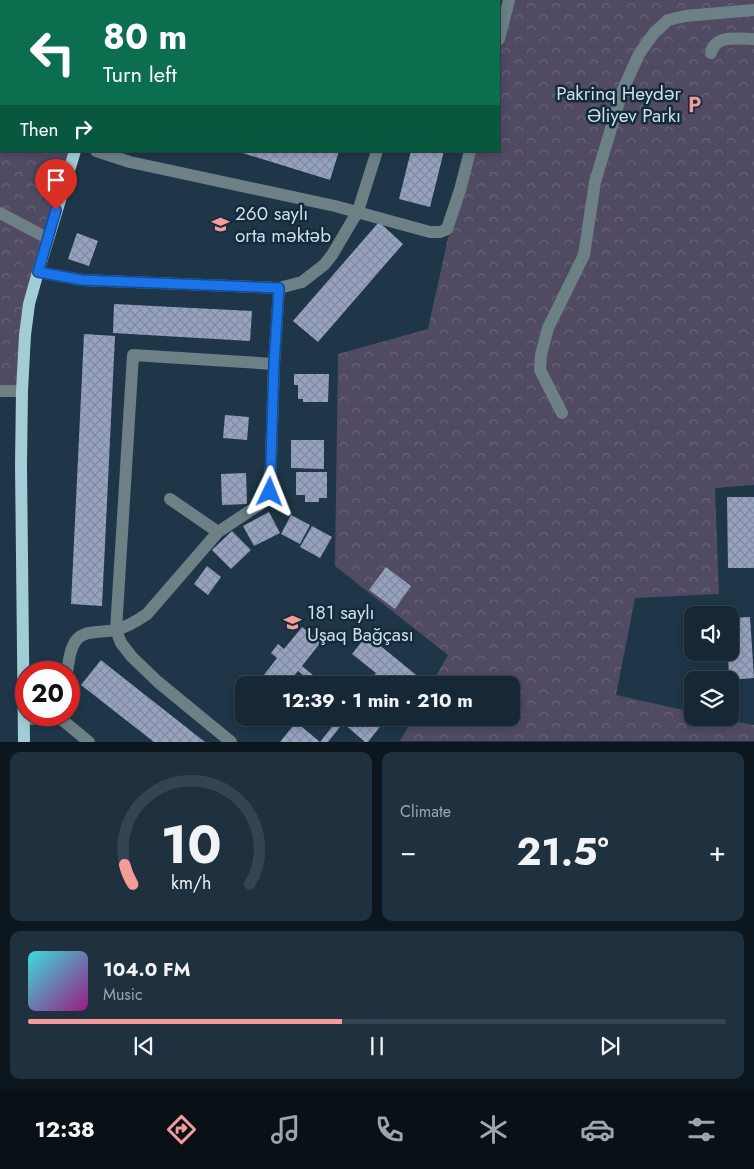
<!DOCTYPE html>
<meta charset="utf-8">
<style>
body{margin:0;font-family:Jost,sans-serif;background:#1f303e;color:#f1f3f6;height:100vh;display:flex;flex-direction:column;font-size:19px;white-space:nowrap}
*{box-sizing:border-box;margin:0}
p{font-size:16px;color:#9ea6ad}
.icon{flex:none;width:28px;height:28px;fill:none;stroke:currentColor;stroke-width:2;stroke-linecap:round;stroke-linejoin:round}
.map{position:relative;height:742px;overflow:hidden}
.side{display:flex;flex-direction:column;gap:10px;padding:10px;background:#0c161e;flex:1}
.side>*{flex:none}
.banner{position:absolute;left:0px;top:0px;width:500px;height:152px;box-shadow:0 2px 8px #0003,0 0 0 1px #354451;background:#0b6e4f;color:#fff;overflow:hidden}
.tools{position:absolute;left:684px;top:606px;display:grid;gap:10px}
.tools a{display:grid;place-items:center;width:55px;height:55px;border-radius:10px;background:#162836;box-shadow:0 2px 8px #0003,0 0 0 1px #354451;font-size:25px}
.speed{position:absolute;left:15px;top:661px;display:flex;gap:10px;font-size:25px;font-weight:700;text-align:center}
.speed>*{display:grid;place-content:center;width:65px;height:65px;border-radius:50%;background:#162836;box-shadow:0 2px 8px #0003,0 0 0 1px #354451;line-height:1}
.speed .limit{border:8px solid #d22;background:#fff;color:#111}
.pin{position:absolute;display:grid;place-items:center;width:42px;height:42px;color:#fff;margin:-51px -21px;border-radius:50% 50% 50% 0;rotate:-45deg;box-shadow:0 0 5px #0007}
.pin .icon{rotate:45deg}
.me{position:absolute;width:55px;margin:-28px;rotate:2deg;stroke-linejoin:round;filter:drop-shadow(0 0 4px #0008)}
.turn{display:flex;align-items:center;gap:18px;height:105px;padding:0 20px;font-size:22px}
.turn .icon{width:65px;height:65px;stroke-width:2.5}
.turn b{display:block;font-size:35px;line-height:42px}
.then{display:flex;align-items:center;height:48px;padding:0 20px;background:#0003;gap:10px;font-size:19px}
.big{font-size:38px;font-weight:700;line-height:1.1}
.side .widget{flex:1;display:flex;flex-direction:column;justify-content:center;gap:8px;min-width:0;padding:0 18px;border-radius:10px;background:#1f303e}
.side .dial{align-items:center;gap:0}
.dial svg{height:130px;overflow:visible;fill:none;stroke:#354451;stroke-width:7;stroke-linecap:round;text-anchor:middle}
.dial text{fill:#f1f3f6;stroke:none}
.song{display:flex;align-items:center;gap:15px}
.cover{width:60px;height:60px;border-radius:8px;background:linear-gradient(135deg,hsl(180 70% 55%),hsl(310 70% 35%))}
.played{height:5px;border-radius:2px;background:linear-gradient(90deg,#f59b9a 45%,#354451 45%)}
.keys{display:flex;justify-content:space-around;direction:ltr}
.heat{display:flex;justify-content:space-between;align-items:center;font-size:28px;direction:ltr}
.side .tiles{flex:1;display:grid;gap:10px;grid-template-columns:1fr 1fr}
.widget:last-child{grid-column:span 2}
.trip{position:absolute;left:235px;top:676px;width:285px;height:50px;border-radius:10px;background:#162836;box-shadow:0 2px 8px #0003,0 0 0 1px #354451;font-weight:700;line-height:50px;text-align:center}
.tab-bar{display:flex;height:80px;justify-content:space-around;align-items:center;background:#091016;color:#9ea6ad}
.tab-bar .icon{width:35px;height:35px}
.tab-bar .current{color:#f59b9a}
.tab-bar b{font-size:22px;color:#f1f3f6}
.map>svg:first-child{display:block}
.forest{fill:url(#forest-crowns)}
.building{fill:url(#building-cross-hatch)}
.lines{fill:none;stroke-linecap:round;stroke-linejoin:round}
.minor{stroke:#6c8085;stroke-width:12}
.major{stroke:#a2ccd6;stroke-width:12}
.route-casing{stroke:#114b97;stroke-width:12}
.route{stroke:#1a73e8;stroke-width:9}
.labels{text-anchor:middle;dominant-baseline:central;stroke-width:5;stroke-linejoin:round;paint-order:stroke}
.poi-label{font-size:19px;fill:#d0deea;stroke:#132c3d;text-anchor:start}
</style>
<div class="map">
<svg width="754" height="742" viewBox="0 0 754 742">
<defs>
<pattern id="forest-crowns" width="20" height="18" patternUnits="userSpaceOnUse" patternTransform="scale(1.25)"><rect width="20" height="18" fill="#504a62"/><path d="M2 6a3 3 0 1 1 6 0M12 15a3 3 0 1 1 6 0" fill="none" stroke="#686479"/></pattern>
<pattern id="building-cross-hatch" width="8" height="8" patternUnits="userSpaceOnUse" patternTransform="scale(1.25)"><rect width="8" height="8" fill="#97a2bf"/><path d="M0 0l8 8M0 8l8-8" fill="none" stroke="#818aa1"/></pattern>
</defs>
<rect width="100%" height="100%" fill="#1e3648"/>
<path class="forest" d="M510,0H754V485L715,488L719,594L635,598L616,695L692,712V718H718L754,725V741H400L413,718H511V685H431L448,655L335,566L338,354L428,329L448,238L475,151H499V54Z
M2,151H75L28,314L22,391H0V153Z"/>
<path class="building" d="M236,151H339L330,180Z
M411,151H444L430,207L399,199Z
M379,222L403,244L318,342L293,321Z
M77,233L98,241L89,266L68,259Z
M114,304L252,311L250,341L113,333Z
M84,334L115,336L102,606L71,604Z
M294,374H329L328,402H303V399H298V385H294Z
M225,415L249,417L247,440L223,438Z
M291,440H324V469L291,468Z
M296,472H327V498H319V502H305V495H296Z
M246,473L247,504L222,505L221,474Z
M727,497H754V568H728Z
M269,512L280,533L254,546L243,526Z
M291,515L310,525L300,544L281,534Z
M312,526L332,537L320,558L300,547Z
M232,531L251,550L231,569L212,550Z
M207,566L221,577L208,595L194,584Z
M386,567L411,586L395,609L369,590Z
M750,617L754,678L729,680L728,652H730V618Z
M302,627L321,642L302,666L325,685H315L298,671L286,685H266L260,680L277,658L271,653L278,644L284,649Z
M367,635L420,678L414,685H391L381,677L374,685H366L376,673L352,654Z
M101,660L116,672L205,742H154L81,685Z
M333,676L344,685H326Z
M336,718H385L386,719L368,742H365L343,723L328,742H320L338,719Z
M296,722L320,742H280Z"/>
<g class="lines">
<path class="minor" d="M424,1L425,0
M0,33L1,34
M499,39L509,0
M711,53C715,34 739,39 754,39
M96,151L130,162L335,206L430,232H440L447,229L460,190L470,151
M0,213L47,238
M38,272L82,280L279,288L302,282L324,265L332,255L358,211L377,151
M0,391H22
M562,413L540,370L541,355L548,328L584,255L595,182L622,92L639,54L654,33L668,20L685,16L754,10
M170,499L218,532
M67,672C69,662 69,651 75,642C83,629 102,633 115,630C127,627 137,621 147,614L218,532L268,499L270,492L274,364L279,288
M60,718L89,742
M24,719L60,718V715
M231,742L158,682L132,657L121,643L116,630L133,355L274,364"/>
<path class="major" d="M121,1V0
M24,742L21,465L22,391L25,335L29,304L38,272L75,151"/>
</g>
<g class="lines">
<defs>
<path id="route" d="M56,210L38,272L82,280L279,288L274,364L270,492"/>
</defs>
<use href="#route" class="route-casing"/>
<use href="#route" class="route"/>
</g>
<defs>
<symbol id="parking-bare" viewBox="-9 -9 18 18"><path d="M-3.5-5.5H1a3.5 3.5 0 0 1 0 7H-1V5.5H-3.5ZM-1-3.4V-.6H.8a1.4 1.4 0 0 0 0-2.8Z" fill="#f59b9a" stroke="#132c3d" stroke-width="2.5" paint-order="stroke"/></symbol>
<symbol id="school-bare" viewBox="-9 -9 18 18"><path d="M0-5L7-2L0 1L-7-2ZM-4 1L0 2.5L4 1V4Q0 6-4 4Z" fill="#f59b9a" stroke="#132c3d" stroke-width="2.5" paint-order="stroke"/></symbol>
</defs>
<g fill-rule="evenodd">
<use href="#parking-bare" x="682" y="92" width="25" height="25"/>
<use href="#school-bare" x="208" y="212" width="25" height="25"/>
<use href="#school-bare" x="280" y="610" width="25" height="25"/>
</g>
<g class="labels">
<g class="poi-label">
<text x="681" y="93" text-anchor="end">Pakrinq Heydər<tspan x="681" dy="22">Əliyev Parkı</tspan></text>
<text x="235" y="213">260 saylı<tspan x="235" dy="22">orta məktəb</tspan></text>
<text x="307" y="612">181 saylı<tspan x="307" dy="22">Uşaq Bağçası</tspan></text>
</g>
</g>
</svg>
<div class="tools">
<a><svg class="icon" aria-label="sound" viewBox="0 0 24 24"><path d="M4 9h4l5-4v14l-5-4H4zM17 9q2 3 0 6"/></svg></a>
<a><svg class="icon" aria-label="layers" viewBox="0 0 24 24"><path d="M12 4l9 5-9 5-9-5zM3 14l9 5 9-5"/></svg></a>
</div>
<div class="speed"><div class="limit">20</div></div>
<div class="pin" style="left:56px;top:210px;background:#d93025"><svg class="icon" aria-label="arrive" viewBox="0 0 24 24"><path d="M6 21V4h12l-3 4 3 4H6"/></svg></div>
<svg class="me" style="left:270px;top:492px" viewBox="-20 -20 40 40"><path d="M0-17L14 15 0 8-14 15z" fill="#1a73e8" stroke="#fff" stroke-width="4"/></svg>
<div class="trip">12:39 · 1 min · 210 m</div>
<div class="banner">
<div class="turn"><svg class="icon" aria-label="left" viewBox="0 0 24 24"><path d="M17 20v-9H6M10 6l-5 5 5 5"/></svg><div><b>80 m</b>Turn left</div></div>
<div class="then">Then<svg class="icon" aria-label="right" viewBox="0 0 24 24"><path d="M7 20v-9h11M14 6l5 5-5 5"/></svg></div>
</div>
</div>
<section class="side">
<div class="tiles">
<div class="widget dial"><svg viewBox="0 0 100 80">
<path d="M14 69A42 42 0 1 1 86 69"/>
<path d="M14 69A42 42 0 0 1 9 57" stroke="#f59b9a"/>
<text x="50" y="56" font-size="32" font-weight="700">10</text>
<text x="50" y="72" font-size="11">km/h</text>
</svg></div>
<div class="widget"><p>Climate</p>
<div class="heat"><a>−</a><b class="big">21.5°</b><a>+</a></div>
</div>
<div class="widget">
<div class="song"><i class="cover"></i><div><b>104.0 FM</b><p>Music</p></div></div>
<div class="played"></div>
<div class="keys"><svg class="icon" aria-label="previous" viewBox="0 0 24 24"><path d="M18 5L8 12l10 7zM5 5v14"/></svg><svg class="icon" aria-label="pause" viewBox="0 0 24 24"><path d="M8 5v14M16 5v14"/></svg><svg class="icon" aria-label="next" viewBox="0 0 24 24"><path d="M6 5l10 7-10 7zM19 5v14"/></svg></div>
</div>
</div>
</section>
<nav class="tab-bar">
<b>12:38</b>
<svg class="icon current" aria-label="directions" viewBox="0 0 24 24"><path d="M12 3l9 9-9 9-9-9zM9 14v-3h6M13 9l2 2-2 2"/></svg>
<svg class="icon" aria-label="music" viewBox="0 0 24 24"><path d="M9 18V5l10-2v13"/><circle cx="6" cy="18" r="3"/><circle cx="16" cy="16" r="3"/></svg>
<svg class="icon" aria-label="phone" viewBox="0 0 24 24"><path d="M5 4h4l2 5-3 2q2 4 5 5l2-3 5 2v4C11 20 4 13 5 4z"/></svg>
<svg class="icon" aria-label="climate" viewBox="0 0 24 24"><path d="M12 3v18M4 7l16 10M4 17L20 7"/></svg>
<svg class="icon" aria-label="car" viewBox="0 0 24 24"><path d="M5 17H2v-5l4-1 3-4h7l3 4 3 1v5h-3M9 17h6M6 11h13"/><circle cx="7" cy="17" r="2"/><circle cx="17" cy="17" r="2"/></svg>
<svg class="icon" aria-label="filters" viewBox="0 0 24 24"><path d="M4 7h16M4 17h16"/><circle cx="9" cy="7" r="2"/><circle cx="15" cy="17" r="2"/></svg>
</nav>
